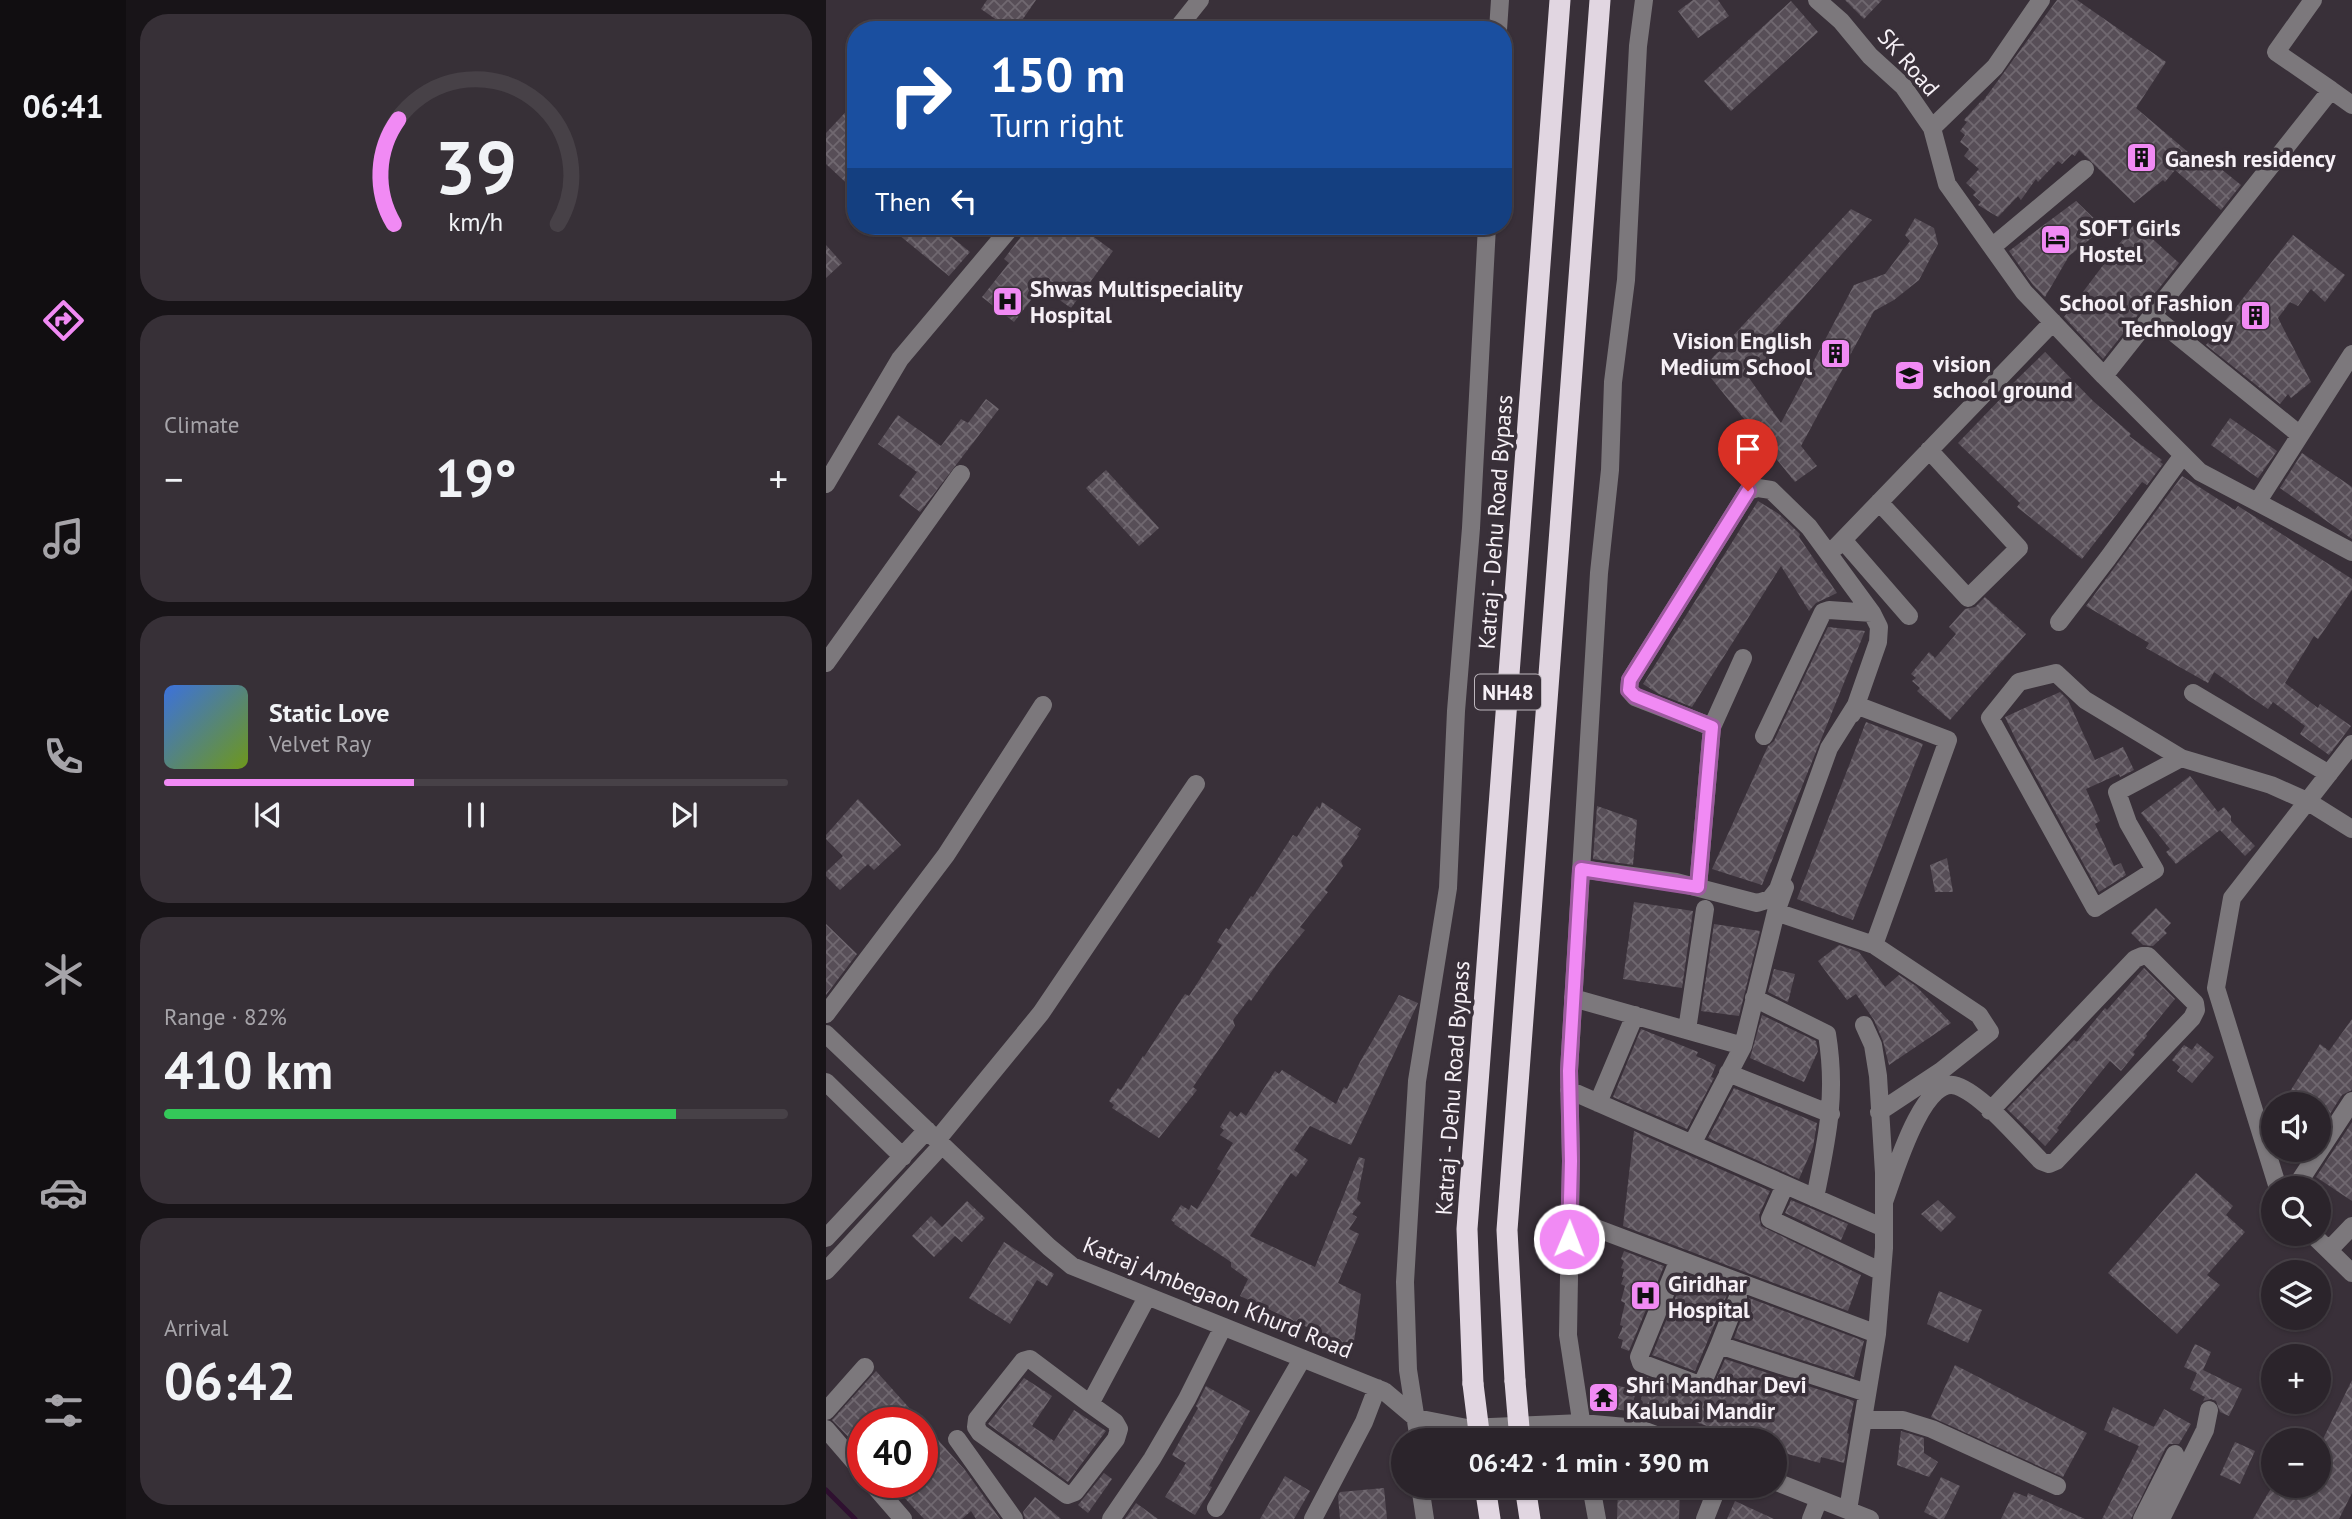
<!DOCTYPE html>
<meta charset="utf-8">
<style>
body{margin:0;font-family:"PT Sans",sans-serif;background:#373037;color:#f1f3f6;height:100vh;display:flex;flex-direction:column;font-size:26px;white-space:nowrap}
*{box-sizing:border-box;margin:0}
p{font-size:23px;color:#a6a4a9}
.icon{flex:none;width:38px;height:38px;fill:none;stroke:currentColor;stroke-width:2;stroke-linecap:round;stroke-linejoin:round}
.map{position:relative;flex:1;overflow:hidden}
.details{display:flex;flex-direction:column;gap:14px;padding:14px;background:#181418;width:700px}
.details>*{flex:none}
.hud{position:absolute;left:21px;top:21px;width:665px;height:214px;border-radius:28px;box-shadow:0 2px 5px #0004,0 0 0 2px #474147;background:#1a4fa0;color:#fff;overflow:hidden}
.tools{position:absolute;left:1435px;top:1092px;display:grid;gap:14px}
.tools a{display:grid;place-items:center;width:70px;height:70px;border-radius:50%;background:#2b242b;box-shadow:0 2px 5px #0004,0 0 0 2px #474147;font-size:35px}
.speed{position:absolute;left:21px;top:1407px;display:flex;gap:14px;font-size:35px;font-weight:700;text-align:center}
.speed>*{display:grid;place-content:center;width:91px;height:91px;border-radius:50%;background:#2b242b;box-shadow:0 2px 5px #0004,0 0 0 2px #474147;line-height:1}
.speed .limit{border:10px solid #d22;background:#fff;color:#111}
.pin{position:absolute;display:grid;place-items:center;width:60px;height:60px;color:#fff;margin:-72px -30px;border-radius:50% 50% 50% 0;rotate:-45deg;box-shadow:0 0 7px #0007}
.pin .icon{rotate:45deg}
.me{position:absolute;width:77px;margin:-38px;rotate:1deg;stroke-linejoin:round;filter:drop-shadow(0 0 5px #0008)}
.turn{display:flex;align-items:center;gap:24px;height:147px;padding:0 28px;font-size:32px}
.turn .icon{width:91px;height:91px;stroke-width:2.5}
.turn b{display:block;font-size:49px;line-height:60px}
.then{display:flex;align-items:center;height:66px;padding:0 28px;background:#0003;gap:14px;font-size:26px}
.big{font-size:52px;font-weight:800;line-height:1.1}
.details .tile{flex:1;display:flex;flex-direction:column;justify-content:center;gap:10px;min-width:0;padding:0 24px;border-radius:28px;background:#373037}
.details .dial{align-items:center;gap:0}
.dial svg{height:182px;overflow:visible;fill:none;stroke:#474147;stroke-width:7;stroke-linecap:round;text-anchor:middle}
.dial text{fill:#f1f3f6;stroke:none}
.song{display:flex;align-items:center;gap:21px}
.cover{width:84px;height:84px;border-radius:10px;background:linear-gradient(135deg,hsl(220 70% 55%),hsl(80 70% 35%))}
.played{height:7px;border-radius:4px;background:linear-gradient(90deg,#f18af4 40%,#474147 40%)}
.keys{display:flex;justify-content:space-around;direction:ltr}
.heat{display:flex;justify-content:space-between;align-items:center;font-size:38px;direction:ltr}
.charge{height:10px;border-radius:5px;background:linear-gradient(90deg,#34c759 82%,#474147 0)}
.trip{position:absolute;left:565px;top:1428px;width:396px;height:70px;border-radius:35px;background:#2b242b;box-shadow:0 2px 5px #0004,0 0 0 2px #474147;font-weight:800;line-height:70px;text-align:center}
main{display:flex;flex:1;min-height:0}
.menu{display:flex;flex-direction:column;width:126px;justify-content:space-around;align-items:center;background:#110e11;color:#a6a4a9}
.menu .icon{width:49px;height:49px}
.menu .active{color:#f18af4}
.menu b{font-size:32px;color:#f1f3f6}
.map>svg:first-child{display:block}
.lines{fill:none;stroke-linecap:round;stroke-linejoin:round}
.stream{stroke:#2f1030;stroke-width:5}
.building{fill:url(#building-cross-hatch)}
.minor{stroke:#7c787c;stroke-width:18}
.highway{stroke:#e1d6e1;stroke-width:21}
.highway-bridge{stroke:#e1d6e1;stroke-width:21}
.route-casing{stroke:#9d5a9f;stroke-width:18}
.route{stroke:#f18af4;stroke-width:12}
.labels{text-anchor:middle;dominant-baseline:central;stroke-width:7;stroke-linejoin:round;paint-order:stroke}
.shield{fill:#393039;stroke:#bdb6bd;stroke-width:2}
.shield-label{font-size:21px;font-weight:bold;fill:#f6f0f6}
.street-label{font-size:23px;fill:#f6f0f6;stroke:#393039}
.poi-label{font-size:23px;font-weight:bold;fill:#f6f0f6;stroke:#393039;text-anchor:start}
</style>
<main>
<nav class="menu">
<b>06:41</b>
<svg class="icon active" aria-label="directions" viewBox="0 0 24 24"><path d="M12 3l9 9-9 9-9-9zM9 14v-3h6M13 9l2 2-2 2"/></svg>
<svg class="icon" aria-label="music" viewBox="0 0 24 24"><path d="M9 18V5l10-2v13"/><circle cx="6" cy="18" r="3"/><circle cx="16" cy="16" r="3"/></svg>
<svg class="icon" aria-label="phone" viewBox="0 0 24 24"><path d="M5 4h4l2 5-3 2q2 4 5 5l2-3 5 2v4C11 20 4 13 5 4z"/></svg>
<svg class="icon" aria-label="climate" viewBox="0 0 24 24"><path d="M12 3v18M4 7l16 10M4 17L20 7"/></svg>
<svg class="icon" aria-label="car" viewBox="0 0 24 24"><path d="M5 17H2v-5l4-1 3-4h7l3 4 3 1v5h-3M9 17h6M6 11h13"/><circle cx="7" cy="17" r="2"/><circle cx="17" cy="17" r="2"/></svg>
<svg class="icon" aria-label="filters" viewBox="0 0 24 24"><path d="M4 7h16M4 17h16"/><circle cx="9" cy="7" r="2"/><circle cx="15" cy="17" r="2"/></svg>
</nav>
<section class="details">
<div class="tile dial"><svg viewBox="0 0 100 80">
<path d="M14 69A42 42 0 1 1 86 69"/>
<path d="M14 69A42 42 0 0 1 16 23" stroke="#f18af4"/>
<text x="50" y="56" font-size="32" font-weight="700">39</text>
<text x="50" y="72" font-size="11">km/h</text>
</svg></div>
<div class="tile"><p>Climate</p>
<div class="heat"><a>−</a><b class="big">19°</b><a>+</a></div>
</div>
<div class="tile">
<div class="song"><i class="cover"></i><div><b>Static Love</b><p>Velvet Ray</p></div></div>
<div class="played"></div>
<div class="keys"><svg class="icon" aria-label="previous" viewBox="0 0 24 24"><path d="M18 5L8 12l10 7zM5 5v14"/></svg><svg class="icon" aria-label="pause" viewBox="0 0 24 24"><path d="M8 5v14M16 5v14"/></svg><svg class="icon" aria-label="next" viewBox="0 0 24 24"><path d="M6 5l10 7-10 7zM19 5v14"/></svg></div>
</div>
<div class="tile"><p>Range · 82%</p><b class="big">410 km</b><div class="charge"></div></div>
<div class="tile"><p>Arrival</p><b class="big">06:42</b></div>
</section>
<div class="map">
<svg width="1526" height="1519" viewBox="0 0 1526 1519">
<defs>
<pattern id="building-cross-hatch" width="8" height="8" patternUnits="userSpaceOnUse" patternTransform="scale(1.75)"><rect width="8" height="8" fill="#574e57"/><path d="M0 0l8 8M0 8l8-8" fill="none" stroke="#706870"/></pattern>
</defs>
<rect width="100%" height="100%" fill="#393039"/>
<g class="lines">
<path class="stream" d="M0,1490L29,1519"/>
</g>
<path class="building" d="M161,0H210L190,29L180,22L178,25L155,9Z
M867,0H892L903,16L872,38L852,11Z
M1019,0H1056L1038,19Z
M1231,0H1251L1340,62L1310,108L1369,158L1374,152L1415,185L1395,210L1349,170L1339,182L1337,180L1308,203L1253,150L1249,156L1246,154L1236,164L1232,161L1212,182L1210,179L1195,200L1192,196L1172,217L1152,205L1155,202L1147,195L1150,192L1140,183L1153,169L1138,156L1143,149L1134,142L1139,135L1134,131L1141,122L1138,120L1156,100L1157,101Z
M965,1L992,32L905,111L878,81Z
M30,101V192L0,164V133Z
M1250,201L1278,228L1243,256L1219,297L1207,285L1183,251Z
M1025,209L1046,220L940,340L946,352L923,378L955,423L1028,285L1059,274L1084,241L1079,235L1089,218L1108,228L1112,244L1093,280L1068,300L1048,311L975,446L991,466L969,482L877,368Z
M1309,223L1353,263L1277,359L1238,317Z
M62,226H112L144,252L123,276Z
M203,226H253L287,251L245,308L215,287L188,322L156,297L183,263L178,259Z
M1467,235L1519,275L1499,302L1485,289L1472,306L1464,302L1452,318L1485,382L1465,398L1462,394L1454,404L1380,345Z
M0,245L16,263L0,278Z
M1219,352L1267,401L1305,434L1303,436L1336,460L1334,462L1337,464L1321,485L1316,482L1256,559L1191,507L1194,503L1132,443L1181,392L1180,390Z
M160,399L173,409L94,512L73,496L91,472L52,444L72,415L115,446L135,419L142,423Z
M1404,418L1451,451L1432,478L1385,445Z
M1476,453L1526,487V539L1454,488Z
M280,470L333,528L313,546L260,488Z
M1356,476L1409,510L1412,506L1526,579V590L1492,639L1488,636L1459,683L1492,708L1494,704L1525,726L1503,755L1474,734L1479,726L1447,702L1442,709L1388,672L1382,683L1320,648L1323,643L1260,606Z
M932,501L953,514L974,534L973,537L1011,593L990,603L983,611L955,566L866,707L833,694L817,684Z
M1159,597L1200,634L1124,720L1091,691L1094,688L1086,681L1090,678L1085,674L1103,652L1109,658L1130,634L1123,627L1139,609L1149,607Z
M1002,627L1039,631L936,885L886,869L942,746L948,741Z
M1234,692L1242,700L1269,760L1297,747L1308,770L1294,777L1293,774L1260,789L1274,821L1269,824L1288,866L1295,863L1300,875L1273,892L1193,746L1179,717Z
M1040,722L1097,744L1027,920L971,899Z
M1364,776L1392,812L1398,807L1405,816V821L1429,846L1419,856L1394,830L1350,864L1340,852L1344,849L1315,813Z
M32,799L75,845L48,870L42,864L14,890L0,876V872L17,856L0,839V835Z
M496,802L535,829L531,835L533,836L515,861L517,866L499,890L502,892L474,927L479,930L451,964L425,1001L423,999L407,1020L409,1026L367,1087L371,1090L333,1138L286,1108L288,1105L283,1101L292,1088L295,1090L317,1056L318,1057L359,994L363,996L396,945L391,942L400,928L403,930L425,896L427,897L467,835L471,837L491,806L494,809Z
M771,806L811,820L807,865L767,859Z
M1121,858L1127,892H1109L1104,865Z
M808,902L867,911L856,988L797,979Z
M1330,908L1345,923L1338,930L1341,933L1327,946L1317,945L1305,933Z
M0,924L31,954L0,995Z
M888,924L934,931L913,1016L875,1011Z
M1013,945L1033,952L1059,987L1073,975L1090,986L1125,1023L1063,1065L1057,1041L1048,1020L1030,994L1021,1000L992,961Z
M1318,968L1349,999L1320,1034L1321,1036L1307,1052L1309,1054L1295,1071L1284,1061L1244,1110L1245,1111L1231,1128L1233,1130L1219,1146L1181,1109L1248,1040L1251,1042L1279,1008L1281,1010Z
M948,969L969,974L962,1002L942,992Z
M573,995L592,1003L525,1145L484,1126L468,1150L482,1160L470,1177L465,1173L424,1236L489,1267L533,1157L539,1159L531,1199L535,1203L526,1214L531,1217L523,1229L533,1234L512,1283L535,1294L527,1348L496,1335V1334L414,1296L422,1279L405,1267V1262L348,1224L349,1223L345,1220L355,1205L363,1210L365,1205L371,1209L395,1171L391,1169L407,1143L394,1135L398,1130L394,1127L404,1111L411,1117L415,1112L420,1116L449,1071L453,1074L456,1070L510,1104L518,1087L521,1089L534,1062Z
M936,1015L990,1041L992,1051L978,1082L924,1058Z
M1526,1019V1090L1516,1095L1493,1131V1104H1456L1494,1044L1503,1051Z
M815,1029L872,1052L870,1056L890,1065L885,1077L888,1078L861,1129L787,1097Z
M1371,1043L1388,1057L1366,1083L1351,1071L1354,1067L1346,1060L1358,1045L1366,1050Z
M908,1088L991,1123L987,1147L973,1179L882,1138Z
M1526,1122V1201L1490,1177Z
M808,1131L944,1191L933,1215L935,1226L1035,1275L1022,1311L797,1226Z
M1370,1173L1407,1206L1400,1215L1419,1232L1381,1275L1394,1285L1351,1334L1282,1273Z
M965,1200L1022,1224L1015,1240L959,1213Z
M1112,1200L1130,1217L1115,1232L1095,1214Z
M141,1201L159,1218L136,1242L129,1236L108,1257L86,1236L105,1216L116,1227Z
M178,1242L228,1274L221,1286L211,1280L184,1324L143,1298Z
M798,1251L838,1266L803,1351L795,1348L797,1340L792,1338L797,1326L794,1325L799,1303L795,1301L799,1286L795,1284L798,1277H796L798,1269L795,1268L798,1261L795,1259Z
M859,1274L903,1290L869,1371L826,1355Z
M1113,1291L1156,1310L1142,1343L1101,1324Z
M923,1298L1038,1341L1028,1377L908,1338Z
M1369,1344L1385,1352L1377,1370L1416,1389L1403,1416L1394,1412L1390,1401L1385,1399L1377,1401L1379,1397L1364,1389L1371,1373L1358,1367Z
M899,1359L1028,1401L1021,1433L1023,1434L1018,1463L995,1457L994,1463L948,1450V1440H922L814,1403L821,1377L869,1396L879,1394L887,1387Z
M1129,1365L1261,1433L1237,1477L1105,1417Z
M50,1371L139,1470L174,1519H150L145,1511L136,1519H98L75,1494L82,1488L77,1482H96V1423H37V1452L6,1420Z
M198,1378L226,1396L206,1426L228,1441L248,1410L280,1431L242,1482L162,1424Z
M1526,1380V1493L1513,1519H1427L1447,1485L1493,1486V1447Z
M780,1383L810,1390L805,1412L776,1406Z
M380,1386L424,1411L383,1486L386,1487L369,1515L339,1497L360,1463L346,1455L372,1408L370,1406Z
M1287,1407L1328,1427L1338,1409L1365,1424L1353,1444H1343L1339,1449L1305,1519H1276L1313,1446L1278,1430Z
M1075,1431L1098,1438V1453L1112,1462L1103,1477L1071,1465Z
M1409,1442L1429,1451L1414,1484L1394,1475Z
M278,1473L286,1479L262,1513L252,1505Z
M459,1476L484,1491L468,1519H434Z
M1115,1477L1134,1486L1118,1519H1112L1098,1512Z
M792,1486L854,1487L853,1519H791Z
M558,1488L561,1519H514L512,1496L514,1492Z
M1188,1492L1201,1497L1202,1493L1259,1519H1175Z
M209,1497L235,1519H199L197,1512Z
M909,1501L948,1519H901Z
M310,1503L332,1519H299Z"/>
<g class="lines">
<path class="minor" d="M991,0L1015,21L1044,56L1077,86L1106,128L1121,184L1198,292L1278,376L1374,472L1526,552
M350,30L374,0
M672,30L674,0
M1505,90L1526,105
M1106,128L1169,67L1215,0
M1166,247L1259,169
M1326,315L1474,435
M1278,376L1505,90L1450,52L1487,0
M0,484L74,359L186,226
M1432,501L1526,354
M1053,502L1142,598L1193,548L1103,450
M1017,540L1083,616
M1010,547L1227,322
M1233,622L1282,558L1357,455
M0,663L135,474
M1367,693L1503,774
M938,736L997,612L1003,610L1046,613
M1355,758L1259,700L1230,673L1193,682L1164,718L1269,908L1329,870L1302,823L1291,792L1355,758L1445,785L1481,801L1526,829
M755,869L850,882L931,903L944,899L952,889L1003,748L1030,705L1052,642L1053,627L1046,613L983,527L945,490L932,488L922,491L804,680L803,690L809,697L886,727L917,658
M872,887L886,727
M950,912L1048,945L1122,740L1030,705L1026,714
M1048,945L1153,1015L1164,1032L1115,1071L1053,1112
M747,998L917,1046L950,912L959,887
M928,998L1001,1034C1011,1096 1001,1138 989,1198
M0,1014L120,855L217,705
M861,1030L879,909
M0,1034L223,1247L246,1266L558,1391L590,1418L641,1428L756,1423L811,1428L843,1440
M902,1073L1005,1114
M0,1082L77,1157
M743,1090L1058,1228
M772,1103L809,1015
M111,1140L215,1013L370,784
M866,1144L917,1046
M959,1185L944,1219L1056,1272
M1452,1188L1390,988L1406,898L1526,744
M1469,1188L1526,1101
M1058,1202C1067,1178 1097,1073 1131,1086C1157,1095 1195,1141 1215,1161L1223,1164L1230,1161L1366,1018L1370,1010L1369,1003L1322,956H1316L1309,959L1164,1111
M743,1218L1051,1334
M1486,1234L1526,1273
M0,1238L101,1130
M1503,1250L1526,1226
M849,1269L813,1357L815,1363L873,1385L877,1382L893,1345
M0,1271L116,1145
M912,1297L893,1345L1041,1393
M264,1404L204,1359L197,1361L151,1419L150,1427L154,1433L241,1495L249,1492L290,1439L293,1429L289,1422L264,1404L321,1297
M0,1411L39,1367
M1037,1420H1077L1106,1429L1231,1486
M0,1429L37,1472
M131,1439L188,1519
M593,1440L582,1370L579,1282L591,1081L622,888L630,711L645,528L661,226
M758,1440L742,1335L745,1161L743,1071L773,573L784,470L787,382L800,280L812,46L818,0
M948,1481L1044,1519
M45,1482L77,1519
M594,1486L599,1519
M765,1486L771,1519
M390,1508L476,1359
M1022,1510L1051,1334L1058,1248V1173L1052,1076L1047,1045L1038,1025
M285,1519L326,1459L361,1399L397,1327
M487,1519L538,1422L551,1388
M879,1519L892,1486
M985,1519L993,1499
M1316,1519L1349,1454
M1335,1519L1379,1430L1383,1410"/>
<path class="highway" d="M689,1381L681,1230L774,0
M647,1384L641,1229L734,0
M659,1486L664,1519
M699,1486L704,1519"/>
<path class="highway-bridge" d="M689,1381L694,1440
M647,1384L654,1440"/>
</g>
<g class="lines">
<defs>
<path id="route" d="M743,1239L745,1161L743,1071L755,869L872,887L886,727L809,696L803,690L804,680L922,491"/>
</defs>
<use href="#route" class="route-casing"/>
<use href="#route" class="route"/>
</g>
<defs>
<symbol id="building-square" viewBox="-11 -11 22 22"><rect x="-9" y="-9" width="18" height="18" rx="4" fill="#f18af4" stroke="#393039"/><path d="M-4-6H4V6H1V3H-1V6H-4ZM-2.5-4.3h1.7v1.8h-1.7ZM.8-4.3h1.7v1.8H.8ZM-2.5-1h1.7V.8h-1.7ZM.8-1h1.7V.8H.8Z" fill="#111"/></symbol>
<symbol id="hotel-square" viewBox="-11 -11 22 22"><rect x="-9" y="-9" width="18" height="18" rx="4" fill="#f18af4" stroke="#393039"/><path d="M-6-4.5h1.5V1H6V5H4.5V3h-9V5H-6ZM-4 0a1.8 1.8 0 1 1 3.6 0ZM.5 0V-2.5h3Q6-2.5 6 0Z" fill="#111"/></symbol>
<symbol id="hospital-square" viewBox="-11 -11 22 22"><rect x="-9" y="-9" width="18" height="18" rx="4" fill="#f18af4" stroke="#393039"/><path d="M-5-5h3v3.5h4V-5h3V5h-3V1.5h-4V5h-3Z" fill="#111"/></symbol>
<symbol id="school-square" viewBox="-11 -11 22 22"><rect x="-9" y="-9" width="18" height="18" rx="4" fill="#f18af4" stroke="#393039"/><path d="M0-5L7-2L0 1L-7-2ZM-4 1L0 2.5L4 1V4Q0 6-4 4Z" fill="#111"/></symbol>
<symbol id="temple-square" viewBox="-11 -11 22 22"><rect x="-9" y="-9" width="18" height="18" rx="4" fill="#f18af4" stroke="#393039"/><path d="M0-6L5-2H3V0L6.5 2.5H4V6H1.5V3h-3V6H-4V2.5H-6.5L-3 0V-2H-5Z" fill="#111"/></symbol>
</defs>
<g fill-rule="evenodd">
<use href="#building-square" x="1298" y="140" width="35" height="35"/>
<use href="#hotel-square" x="1212" y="222" width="35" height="35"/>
<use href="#hospital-square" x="164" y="284" width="35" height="35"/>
<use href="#building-square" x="1412" y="298" width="35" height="35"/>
<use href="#building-square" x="992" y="336" width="35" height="35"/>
<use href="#school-square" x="1066" y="358" width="35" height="35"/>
<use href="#hospital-square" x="802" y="1278" width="35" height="35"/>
<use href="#temple-square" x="760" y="1380" width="35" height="35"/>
</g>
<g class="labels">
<rect class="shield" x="649" y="674.5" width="66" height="35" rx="5"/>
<g class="shield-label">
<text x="682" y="692">NH48</text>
</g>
<g class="street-label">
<text transform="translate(1083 62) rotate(49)">SK Road</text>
<text transform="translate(669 522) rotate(-86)">Katraj - Dehu Road Bypass</text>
<text transform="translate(626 1088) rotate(-86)">Katraj - Dehu Road Bypass</text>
<text transform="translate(392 1297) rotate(22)">Katraj Ambegaon Khurd Road</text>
</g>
<g class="poi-label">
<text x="1339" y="158">Ganesh residency</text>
<text x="1253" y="227">SOFT Girls<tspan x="1253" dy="26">Hostel</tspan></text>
<text x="204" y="288">Shwas Multispeciality<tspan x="204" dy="26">Hospital</tspan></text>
<text x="1407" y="302" text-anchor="end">School of Fashion<tspan x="1407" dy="26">Technology</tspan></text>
<text x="986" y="340" text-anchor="end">Vision English<tspan x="986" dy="26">Medium School</tspan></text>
<text x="1107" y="363">vision<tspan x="1107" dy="26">school ground</tspan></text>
<text x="842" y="1283">Giridhar<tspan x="842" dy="26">Hospital</tspan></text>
<text x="800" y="1384">Shri Mandhar Devi<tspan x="800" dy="26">Kalubai Mandir</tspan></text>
</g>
</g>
</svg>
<div class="tools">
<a><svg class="icon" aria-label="sound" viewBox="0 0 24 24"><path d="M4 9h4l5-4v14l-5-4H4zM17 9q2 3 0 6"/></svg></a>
<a><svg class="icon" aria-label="search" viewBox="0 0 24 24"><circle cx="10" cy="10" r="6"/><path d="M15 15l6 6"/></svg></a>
<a><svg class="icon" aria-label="layers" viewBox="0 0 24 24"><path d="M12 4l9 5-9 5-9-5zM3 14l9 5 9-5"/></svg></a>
<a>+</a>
<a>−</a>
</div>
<div class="speed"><div class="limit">40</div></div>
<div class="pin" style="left:922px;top:491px;background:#d93025"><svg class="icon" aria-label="arrive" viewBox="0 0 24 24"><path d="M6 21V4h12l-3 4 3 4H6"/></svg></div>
<svg class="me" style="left:743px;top:1239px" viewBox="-20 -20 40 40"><circle r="17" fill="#f18af4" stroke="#fff" stroke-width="3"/><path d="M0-11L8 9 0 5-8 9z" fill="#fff"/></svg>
<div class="trip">06:42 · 1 min · 390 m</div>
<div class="hud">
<div class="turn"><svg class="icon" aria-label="right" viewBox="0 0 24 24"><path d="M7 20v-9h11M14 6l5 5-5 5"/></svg><div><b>150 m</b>Turn right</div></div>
<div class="then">Then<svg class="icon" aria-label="left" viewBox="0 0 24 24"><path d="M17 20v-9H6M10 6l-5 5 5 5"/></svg></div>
</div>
</div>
</main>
